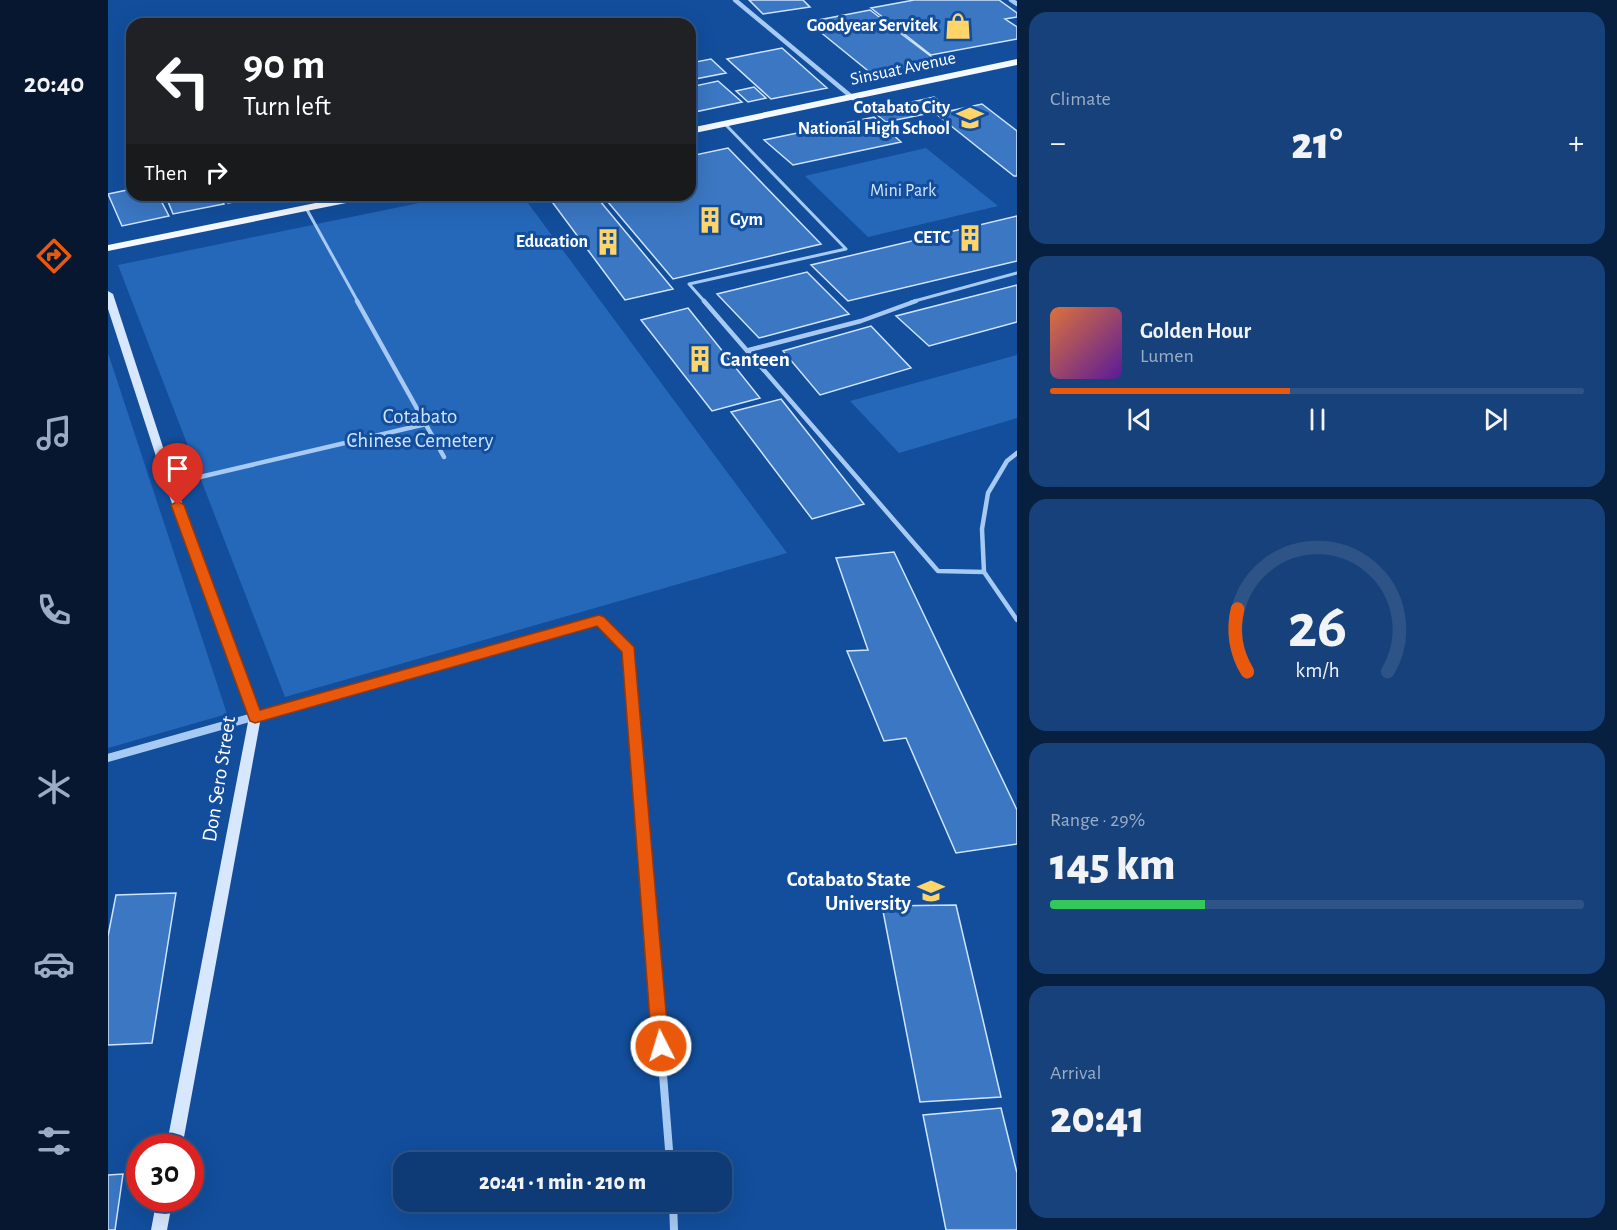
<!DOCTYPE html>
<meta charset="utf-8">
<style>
body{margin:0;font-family:"Alegreya Sans",sans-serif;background:#17417a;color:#f1f3f6;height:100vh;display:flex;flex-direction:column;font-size:22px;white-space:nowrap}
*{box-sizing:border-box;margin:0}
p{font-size:20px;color:#9badc5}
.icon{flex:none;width:33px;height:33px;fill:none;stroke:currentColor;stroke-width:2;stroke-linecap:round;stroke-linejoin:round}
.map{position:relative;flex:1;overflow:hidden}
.side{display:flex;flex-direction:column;gap:12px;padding:12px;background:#082040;width:600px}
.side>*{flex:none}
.hud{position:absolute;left:18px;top:18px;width:570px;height:183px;border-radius:18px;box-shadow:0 6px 24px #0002,0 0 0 2px #2e5487;background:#202124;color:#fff;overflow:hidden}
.speed{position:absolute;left:18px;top:1134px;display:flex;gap:12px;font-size:30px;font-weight:700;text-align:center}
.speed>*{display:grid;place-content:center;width:78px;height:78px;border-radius:50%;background:#0e3a75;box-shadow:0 6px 24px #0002,0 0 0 2px #2e5487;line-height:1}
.speed .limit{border:9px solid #d22;background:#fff;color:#111}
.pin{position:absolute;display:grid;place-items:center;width:51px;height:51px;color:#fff;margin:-62px -26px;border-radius:50% 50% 50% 0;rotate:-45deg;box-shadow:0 0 6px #0007}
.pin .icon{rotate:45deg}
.me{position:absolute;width:66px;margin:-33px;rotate:355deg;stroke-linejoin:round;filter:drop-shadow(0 0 4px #0008)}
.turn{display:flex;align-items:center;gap:21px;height:126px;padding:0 18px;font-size:27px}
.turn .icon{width:78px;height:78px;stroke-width:2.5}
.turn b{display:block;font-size:42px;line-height:51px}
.then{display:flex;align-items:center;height:57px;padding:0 18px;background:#0003;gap:12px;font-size:22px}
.big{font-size:45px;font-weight:800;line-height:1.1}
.side .tile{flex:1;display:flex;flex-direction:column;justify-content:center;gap:9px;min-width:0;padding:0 21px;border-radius:18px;background:#17417a}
.side .dial{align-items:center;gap:0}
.dial svg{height:156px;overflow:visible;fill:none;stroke:#2e5487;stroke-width:7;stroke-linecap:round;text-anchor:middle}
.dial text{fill:#f1f3f6;stroke:none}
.song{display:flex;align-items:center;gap:18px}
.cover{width:72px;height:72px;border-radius:9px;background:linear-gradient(135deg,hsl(20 70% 55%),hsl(270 70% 35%))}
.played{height:6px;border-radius:3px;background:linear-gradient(90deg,#ea580c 45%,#2e5487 45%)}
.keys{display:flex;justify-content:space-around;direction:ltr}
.heat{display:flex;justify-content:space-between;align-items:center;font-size:33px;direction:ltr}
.charge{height:9px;border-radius:4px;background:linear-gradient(90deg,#34c759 29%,#2e5487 0)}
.trip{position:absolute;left:285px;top:1152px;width:339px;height:60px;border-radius:18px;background:#0e3a75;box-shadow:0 6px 24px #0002,0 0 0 2px #2e5487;font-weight:800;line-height:60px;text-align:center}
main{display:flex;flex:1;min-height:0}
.tab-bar{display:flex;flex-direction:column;width:108px;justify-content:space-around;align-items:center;background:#06172f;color:#9badc5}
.tab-bar .icon{width:42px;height:42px}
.tab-bar .current{color:#ea580c}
.tab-bar b{font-size:27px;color:#f1f3f6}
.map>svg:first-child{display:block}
.green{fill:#2568ba}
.building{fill:#3b77c3;stroke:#cfe4fe;stroke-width:1.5}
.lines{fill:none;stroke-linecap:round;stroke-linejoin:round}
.lane-far1{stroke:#a7caf4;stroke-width:3}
.lane{stroke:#a7caf4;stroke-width:4.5}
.street-far2{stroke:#a7caf4;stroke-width:4.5}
.street-far1{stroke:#a7caf4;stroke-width:5}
.street{stroke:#a7caf4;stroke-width:8}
.secondary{fill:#d7e7fd;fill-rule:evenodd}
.primary{fill:#f4f8ff;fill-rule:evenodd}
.route{fill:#ea580c;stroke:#983908;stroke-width:1.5}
.labels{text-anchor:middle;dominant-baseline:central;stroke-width:6;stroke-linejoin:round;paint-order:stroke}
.far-poi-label{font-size:18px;font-weight:bold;fill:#fff;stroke:#124e9c;text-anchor:end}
.far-street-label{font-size:18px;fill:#fff;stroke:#124e9c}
.far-park-label{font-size:18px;fill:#cfe4fe;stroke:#124e9c}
.poi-label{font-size:21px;font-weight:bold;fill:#fff;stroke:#124e9c;text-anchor:start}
.park-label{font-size:21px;fill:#cfe4fe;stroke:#124e9c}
.street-label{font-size:21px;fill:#fff;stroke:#124e9c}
</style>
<main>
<nav class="tab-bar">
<b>20:40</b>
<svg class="icon current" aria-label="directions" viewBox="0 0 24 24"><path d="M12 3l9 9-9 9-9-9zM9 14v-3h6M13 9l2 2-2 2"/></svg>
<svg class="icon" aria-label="music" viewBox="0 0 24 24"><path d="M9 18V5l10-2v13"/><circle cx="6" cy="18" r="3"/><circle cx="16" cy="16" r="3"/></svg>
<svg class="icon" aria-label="phone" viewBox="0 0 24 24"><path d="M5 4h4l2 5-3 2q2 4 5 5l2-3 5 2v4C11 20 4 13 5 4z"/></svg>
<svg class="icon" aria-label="climate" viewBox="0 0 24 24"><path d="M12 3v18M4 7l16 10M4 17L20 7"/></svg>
<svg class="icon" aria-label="car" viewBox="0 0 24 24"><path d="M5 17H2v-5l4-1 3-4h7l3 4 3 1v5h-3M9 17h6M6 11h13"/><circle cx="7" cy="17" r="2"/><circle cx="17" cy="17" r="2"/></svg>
<svg class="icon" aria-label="filters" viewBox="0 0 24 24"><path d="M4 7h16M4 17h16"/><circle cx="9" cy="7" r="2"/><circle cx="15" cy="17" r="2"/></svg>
</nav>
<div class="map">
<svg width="909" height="1230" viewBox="0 0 909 1230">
<rect width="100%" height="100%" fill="#124e9c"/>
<path class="green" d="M818,148L890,206L760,237L697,176Z
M350,195H414L679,553L177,697L10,265Z
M0,353L119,714L0,748Z
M909,355V418L791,453L742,401Z"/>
<path class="building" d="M641,0H695L702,7L655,14Z
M806,0H891L909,13V17L897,19L909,27V39L823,55L763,8Z
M762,10L829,61L764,74L700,22Z
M674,48L719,88L663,99L619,59Z
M603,59L618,73L582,80V63Z
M610,81L634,102L582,113V87Z
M646,87L658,98L640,102L628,91Z
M826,97L842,109L778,122L764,111Z
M874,104L909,131V176H906L828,114Z
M766,117L793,142L685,165L656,140Z
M620,148L713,244L565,279L494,195H582V156Z
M24,189V195H50L61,216L14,226L0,194Z
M81,195H111L116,204L65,214L59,199Z
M116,195H135L138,200L120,203Z
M439,195H487L565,289L517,300Z
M909,216V261L740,301L703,265Z
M699,272L741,314L651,338L609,294Z
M909,285V322L821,346L788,316Z
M580,308L652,398L604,411L533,320Z
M763,326L803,368L712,395L675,351Z
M673,399L756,504L704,519L623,412Z
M786,552L909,810V844L848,853L798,738L776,741L739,651L760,650L728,558Z
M68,893L44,1043L0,1045V936L8,895Z
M848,905L893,1097L812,1102L774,906Z
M893,1108L909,1173V1230H838L815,1115Z
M15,1174L7,1230H0V1175Z"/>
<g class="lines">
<path class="lane-far1" d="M617,124L738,249
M198,208L250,302
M597,302L581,284L738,249
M803,302L909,273"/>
<path class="lane" d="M249,301L336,457
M596,301L830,571L876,572
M641,350L753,321L808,301
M909,453L899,461L880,493L874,529L876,572L909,620
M62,484L318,424"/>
<path class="street-far2" d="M627,0L745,98
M903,0L909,4"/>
<path class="street-far1" d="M200,702L491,620L521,651L525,702"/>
<path class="street" d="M525,700L562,1162
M0,758L205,700
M565,1202L566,1230"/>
<path class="secondary" d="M0,291L5,294L67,484L153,717L74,1148H58L141,717L57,484L0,309Z
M49,1198H65L59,1230H43Z"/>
<path class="primary" d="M909,59V65L582,134V128Z
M247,195H268L263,198L0,251V245Z"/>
</g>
<path class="route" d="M70,501L76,505L152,710L491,615L496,617L526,647L561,1046L559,1052L553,1054L546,1052L544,1046L514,652L489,626L147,723L142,721L63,505Z"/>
<defs>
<symbol id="shop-bare" viewBox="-9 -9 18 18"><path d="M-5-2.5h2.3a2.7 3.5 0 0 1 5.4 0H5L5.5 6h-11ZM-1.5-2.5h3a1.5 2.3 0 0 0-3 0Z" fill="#ffd56a" stroke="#124e9c" stroke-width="2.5" paint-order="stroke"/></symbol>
<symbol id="school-bare" viewBox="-9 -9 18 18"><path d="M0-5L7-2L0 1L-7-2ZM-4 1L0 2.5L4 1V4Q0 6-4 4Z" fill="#ffd56a" stroke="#124e9c" stroke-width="2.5" paint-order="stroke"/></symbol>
<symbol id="building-bare" viewBox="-9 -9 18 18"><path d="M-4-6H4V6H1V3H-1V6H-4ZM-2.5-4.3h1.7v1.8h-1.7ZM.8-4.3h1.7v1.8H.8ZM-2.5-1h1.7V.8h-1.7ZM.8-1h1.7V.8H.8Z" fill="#ffd56a" stroke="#124e9c" stroke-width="2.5" paint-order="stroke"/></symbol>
<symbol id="university-bare" viewBox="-9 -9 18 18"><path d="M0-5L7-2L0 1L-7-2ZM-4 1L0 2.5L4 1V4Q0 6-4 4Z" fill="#ffd56a" stroke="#124e9c" stroke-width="2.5" paint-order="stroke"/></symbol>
</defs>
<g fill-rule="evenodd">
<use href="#shop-bare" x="831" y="7" width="38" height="38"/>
<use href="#school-bare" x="843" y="99" width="38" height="38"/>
<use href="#building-bare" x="583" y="201" width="38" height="38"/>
<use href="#building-bare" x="843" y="219" width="38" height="38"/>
<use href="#building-bare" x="481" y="223" width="38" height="38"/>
<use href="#building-bare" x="573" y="340" width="38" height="38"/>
<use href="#university-bare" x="804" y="872" width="38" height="38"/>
</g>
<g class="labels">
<g class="far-poi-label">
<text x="830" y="26">Goodyear Servitek</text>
<text x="842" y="108">Cotabato City<tspan x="842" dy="21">National High School</tspan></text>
<text x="622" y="220" text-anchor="start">Gym</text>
<text x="842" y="238">CETC</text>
<text x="480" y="242">Education</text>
</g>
<g class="far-street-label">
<text transform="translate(795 69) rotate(-12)">Sinsuat Avenue</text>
</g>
<g class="far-park-label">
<text x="795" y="191">Mini Park</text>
</g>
<g class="poi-label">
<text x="612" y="359">Canteen</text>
<text x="803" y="879" text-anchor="end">Cotabato State<tspan x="803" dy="24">University</tspan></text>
</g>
<g class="park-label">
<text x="312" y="416">Cotabato<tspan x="312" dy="24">Chinese Cemetery</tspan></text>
</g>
<g class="street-label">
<text transform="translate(111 779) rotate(-81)">Don Sero Street</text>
</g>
</g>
</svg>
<div class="speed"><div class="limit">30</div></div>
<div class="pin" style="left:70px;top:505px;background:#d93025"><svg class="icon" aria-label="arrive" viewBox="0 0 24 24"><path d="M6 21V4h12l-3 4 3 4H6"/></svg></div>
<svg class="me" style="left:553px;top:1046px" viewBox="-20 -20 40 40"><circle r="17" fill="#ea580c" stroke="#fff" stroke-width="3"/><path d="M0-11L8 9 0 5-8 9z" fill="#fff"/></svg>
<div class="trip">20:41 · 1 min · 210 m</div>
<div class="hud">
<div class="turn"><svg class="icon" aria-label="left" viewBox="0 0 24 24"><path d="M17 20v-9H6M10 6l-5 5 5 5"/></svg><div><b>90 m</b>Turn left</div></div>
<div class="then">Then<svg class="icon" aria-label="right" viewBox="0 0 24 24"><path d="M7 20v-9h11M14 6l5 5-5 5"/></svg></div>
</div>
</div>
<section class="side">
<div class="tile"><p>Climate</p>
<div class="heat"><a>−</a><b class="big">21°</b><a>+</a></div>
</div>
<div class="tile">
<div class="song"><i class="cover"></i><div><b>Golden Hour</b><p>Lumen</p></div></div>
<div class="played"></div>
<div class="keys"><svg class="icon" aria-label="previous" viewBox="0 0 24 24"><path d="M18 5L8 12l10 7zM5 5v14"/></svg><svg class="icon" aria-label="pause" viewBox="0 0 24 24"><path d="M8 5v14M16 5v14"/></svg><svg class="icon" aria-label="next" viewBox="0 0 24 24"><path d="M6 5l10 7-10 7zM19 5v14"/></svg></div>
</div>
<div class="tile dial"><svg viewBox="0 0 100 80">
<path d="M14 69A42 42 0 1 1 86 69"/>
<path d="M14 69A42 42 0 0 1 9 37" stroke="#ea580c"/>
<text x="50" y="56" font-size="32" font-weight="700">26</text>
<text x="50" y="72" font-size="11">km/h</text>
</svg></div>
<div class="tile"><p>Range · 29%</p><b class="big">145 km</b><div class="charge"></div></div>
<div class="tile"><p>Arrival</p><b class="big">20:41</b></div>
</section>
</main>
